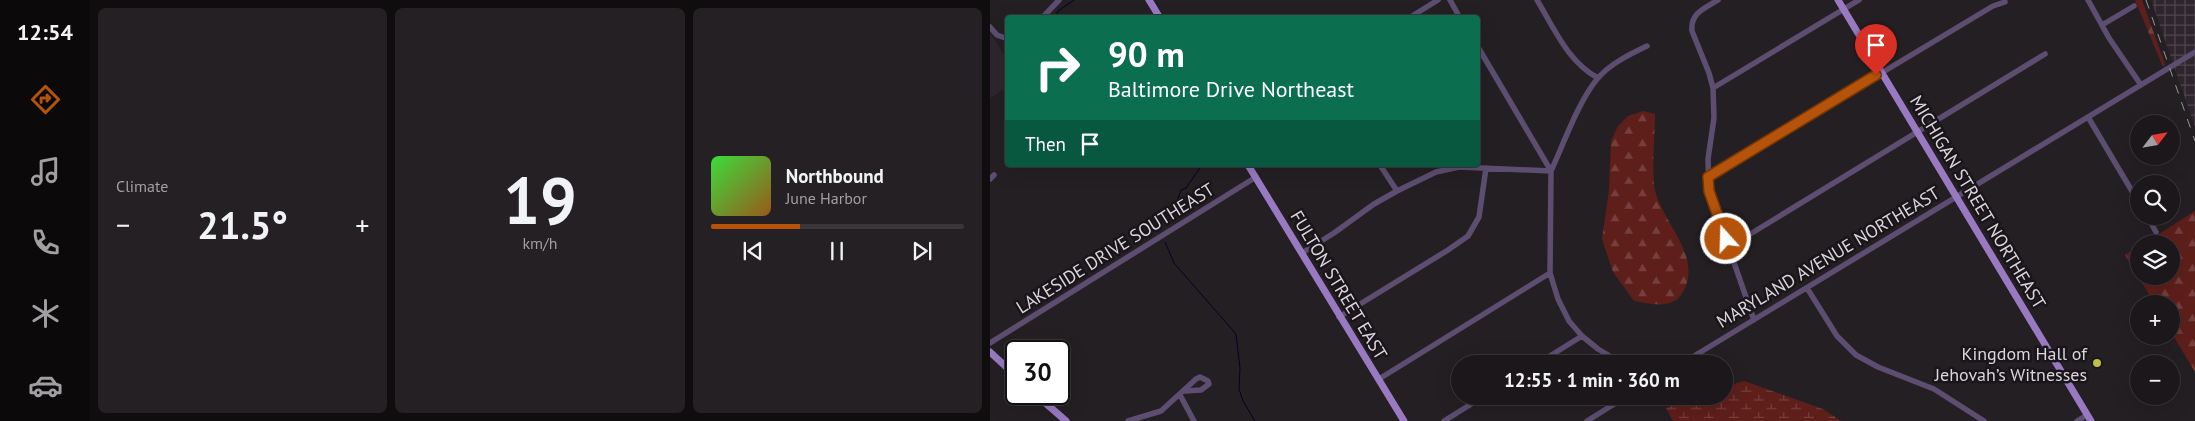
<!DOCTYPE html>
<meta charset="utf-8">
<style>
body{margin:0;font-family:"PT Sans",sans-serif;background:#242023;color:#f1f3f6;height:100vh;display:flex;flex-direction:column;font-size:19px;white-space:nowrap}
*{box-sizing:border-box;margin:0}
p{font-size:16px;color:#a09fa2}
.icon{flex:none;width:28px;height:28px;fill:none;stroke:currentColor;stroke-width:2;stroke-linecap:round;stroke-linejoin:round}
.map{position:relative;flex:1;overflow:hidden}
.details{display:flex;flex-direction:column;gap:8px;padding:8px;background:#0f0d0e;width:900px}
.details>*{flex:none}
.banner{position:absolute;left:15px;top:15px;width:475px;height:152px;border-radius:5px;box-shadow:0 5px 20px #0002,0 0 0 1px #393639;background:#0b6e4f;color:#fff;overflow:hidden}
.needle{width:32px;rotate:59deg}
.controls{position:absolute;left:1140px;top:115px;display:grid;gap:10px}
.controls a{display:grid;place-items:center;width:50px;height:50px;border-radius:50%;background:#1b171a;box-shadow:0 5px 20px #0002,0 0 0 1px #393639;font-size:25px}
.speed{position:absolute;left:15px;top:340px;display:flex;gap:10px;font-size:25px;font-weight:700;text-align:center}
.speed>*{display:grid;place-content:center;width:65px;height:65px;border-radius:50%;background:#1b171a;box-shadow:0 5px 20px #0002,0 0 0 1px #393639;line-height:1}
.speed .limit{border:2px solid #111;border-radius:8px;background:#fff;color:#111}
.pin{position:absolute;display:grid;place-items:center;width:42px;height:42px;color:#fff;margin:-51px -21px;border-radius:50% 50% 50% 0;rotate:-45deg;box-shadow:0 0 5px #0007}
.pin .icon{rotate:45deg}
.me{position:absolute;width:55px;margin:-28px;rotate:340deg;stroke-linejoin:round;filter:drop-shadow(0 0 4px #0008)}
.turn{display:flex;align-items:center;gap:18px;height:105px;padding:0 20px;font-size:22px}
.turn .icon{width:65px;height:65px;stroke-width:2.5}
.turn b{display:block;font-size:35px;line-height:42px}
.then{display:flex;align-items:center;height:48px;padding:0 20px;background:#0003;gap:10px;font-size:19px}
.big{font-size:38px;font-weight:700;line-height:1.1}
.details .tile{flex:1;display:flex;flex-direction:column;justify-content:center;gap:8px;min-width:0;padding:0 18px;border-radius:8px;background:#242023}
.details .dial{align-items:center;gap:0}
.dial b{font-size:65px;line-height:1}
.song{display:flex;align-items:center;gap:15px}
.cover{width:60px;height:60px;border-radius:8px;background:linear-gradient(135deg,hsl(120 70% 55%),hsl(30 70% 35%))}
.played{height:5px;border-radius:2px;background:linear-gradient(90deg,#b45309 35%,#393639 35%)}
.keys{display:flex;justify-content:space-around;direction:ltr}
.heat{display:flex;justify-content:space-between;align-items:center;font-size:28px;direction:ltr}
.details .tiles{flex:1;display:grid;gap:8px;grid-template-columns:repeat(3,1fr)}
.trip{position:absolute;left:461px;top:355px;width:282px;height:50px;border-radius:25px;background:#1b171a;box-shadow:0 5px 20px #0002,0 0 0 1px #393639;font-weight:700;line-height:50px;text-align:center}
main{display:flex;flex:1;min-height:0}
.dock{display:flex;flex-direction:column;width:90px;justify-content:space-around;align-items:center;background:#0b090a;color:#a09fa2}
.dock .icon{width:35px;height:35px}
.dock .active{color:#b45309}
.dock b{font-size:22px;color:#f1f3f6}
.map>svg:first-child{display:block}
.built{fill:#2f252e}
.industrial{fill:url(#industrial-grid)}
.forest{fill:url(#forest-firs)}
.wetland{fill:url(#wetland-marsh)}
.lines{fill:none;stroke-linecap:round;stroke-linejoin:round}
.stream{stroke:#040126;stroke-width:1}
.minor{stroke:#5d4e71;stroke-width:5.5}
.major{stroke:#997ac2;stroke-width:7}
.rail{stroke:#989497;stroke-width:1;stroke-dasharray:9 9;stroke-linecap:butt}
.route-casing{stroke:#753606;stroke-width:12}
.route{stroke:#b45309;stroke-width:9}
.poi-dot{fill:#bcbf44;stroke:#1a151a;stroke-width:2}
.labels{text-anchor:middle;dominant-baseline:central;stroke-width:5;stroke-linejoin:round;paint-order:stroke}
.street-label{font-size:18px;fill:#dad6d9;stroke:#1a151a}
.poi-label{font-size:18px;fill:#dad6d9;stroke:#1a151a;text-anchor:end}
</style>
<main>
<nav class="dock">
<b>12:54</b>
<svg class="icon active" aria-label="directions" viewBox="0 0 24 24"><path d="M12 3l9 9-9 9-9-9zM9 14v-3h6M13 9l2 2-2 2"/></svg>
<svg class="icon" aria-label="music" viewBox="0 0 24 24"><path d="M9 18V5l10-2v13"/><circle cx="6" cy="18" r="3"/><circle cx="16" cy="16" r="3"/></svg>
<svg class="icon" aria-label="phone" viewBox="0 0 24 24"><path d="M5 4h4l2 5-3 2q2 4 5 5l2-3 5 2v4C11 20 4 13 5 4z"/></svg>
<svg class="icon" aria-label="climate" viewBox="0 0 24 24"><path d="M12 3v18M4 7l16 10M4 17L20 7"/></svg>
<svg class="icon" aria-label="car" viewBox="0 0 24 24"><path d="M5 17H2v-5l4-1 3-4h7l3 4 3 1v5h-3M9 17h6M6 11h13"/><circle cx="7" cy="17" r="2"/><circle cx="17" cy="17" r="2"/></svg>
</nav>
<section class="details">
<div class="tiles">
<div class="tile"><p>Climate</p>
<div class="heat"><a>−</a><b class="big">21.5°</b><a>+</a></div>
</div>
<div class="tile dial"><b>19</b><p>km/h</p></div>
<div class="tile">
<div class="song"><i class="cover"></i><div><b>Northbound</b><p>June Harbor</p></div></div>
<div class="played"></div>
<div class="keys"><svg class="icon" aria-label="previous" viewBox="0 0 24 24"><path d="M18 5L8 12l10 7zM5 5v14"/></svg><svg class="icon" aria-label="pause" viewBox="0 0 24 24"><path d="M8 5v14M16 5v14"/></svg><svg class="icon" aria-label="next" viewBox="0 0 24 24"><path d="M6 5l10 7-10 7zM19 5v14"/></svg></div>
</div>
</div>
</section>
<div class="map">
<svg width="1205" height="421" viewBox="0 0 1205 421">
<defs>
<pattern id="industrial-grid" width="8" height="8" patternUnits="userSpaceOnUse" patternTransform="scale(1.25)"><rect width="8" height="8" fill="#2f252e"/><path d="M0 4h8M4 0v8" fill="none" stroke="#4d444c"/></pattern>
<pattern id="forest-firs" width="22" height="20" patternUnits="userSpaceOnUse" patternTransform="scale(1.25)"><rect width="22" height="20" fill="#5e1f1b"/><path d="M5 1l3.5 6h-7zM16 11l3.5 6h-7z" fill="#743f3c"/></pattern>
<pattern id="wetland-marsh" width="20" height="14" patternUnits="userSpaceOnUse" patternTransform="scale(1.25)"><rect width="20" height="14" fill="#5e1f1b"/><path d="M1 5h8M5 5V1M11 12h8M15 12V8" fill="none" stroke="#743f3c"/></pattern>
</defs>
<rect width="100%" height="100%" fill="#241f23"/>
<path class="built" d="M0,33L18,61L17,88L0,98Z"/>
<path class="industrial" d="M1161,0H1205V127L1185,69Z"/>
<path class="forest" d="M1145,0H1152L1175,64L1173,67Z
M653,111L665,114C665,134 661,174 665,191C673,223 713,257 693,292C683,310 661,304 644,301L623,272L612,239L619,190L621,141L628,126L638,116Z
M1205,211V372L1181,332V304H1165L1135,255L1149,246V276H1181V244H1153Z"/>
<path class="wetland" d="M754,381L833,409L851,421H683L676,408L709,396H735V387Z"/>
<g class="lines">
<path class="stream" d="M69,18L67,13L68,11L84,0
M172,221L186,204L191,190L196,188L212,165
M175,242L184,263L246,334L250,368L249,389L253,401L265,421"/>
<path class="minor" d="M460,0L470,18
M547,0C564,28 578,62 608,78
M728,0C715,8 700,13 702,31L719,73L723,88L724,118L718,159L719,191L764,320
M1098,0L1119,38L1151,85
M52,18L69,0
M419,18L448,0
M1112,25L1144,6
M0,27L7,35L18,39
M488,47L561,171L560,273L568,299L579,321L592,336L608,349L633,364
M723,88L869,0
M1098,117L1149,203
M390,165L407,191
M718,177L1003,6L1015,2
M0,179L4,175
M1157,216L1166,232
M739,247L1055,54
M312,253L344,233L384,204L407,191L446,172L469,167L561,171C574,143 589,100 608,78C620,64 640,54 657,46
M817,288L847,336L866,355L888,367L944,389L994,421
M349,317L458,250L478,236L489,217L496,168
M0,343L266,177
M547,364L592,336
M691,364L1205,52
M389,379L560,273
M190,395L204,421
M138,421L171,411L206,379L210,377L218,381L219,384L211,390L195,391
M454,421L494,396
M597,421L637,396
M1087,421L1097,415"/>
<path class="major" d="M159,0L170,18
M848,0L1101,421
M258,165L414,421
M0,352L26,376
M45,394L76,421"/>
<path class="rail" d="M1156,0L1205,141"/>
</g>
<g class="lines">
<defs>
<path id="route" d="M736,239L719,191L718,177L886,75"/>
</defs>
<use href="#route" class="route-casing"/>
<use href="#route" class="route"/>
</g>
<circle class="poi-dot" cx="1107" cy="363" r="5"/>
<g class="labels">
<g class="street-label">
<text transform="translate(988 202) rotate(59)">MICHIGAN STREET NORTHEAST</text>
<text transform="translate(125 248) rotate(-32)">LAKESIDE DRIVE SOUTHEAST</text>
<text transform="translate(838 257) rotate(-31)">MARYLAND AVENUE NORTHEAST</text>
<text transform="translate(349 285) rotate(59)">FULTON STREET EAST</text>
</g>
<g class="poi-label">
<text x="1097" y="353">Kingdom Hall of<tspan x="1097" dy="21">Jehovah’s Witnesses</tspan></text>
</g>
</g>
</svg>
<div class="controls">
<a><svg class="needle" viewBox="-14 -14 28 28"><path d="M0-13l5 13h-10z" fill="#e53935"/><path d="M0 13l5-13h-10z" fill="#a09fa2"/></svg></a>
<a><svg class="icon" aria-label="search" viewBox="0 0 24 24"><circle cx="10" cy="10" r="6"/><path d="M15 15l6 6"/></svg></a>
<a><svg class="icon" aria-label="layers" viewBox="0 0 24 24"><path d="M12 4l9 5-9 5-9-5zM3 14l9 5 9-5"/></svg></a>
<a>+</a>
<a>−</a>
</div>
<div class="speed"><div class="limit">30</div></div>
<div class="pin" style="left:886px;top:75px;background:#d93025"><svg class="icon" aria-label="arrive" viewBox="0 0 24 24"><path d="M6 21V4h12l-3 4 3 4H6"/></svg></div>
<svg class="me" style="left:736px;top:239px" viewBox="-20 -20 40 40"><circle r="17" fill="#b45309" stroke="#fff" stroke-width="3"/><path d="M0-11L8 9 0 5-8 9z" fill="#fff"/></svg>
<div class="trip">12:55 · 1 min · 360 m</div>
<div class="banner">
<div class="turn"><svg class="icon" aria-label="right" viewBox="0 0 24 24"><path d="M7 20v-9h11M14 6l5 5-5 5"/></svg><div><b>90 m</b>Baltimore Drive Northeast</div></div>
<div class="then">Then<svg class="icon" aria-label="arrive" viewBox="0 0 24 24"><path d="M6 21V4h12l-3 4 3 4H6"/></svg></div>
</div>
</div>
</main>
